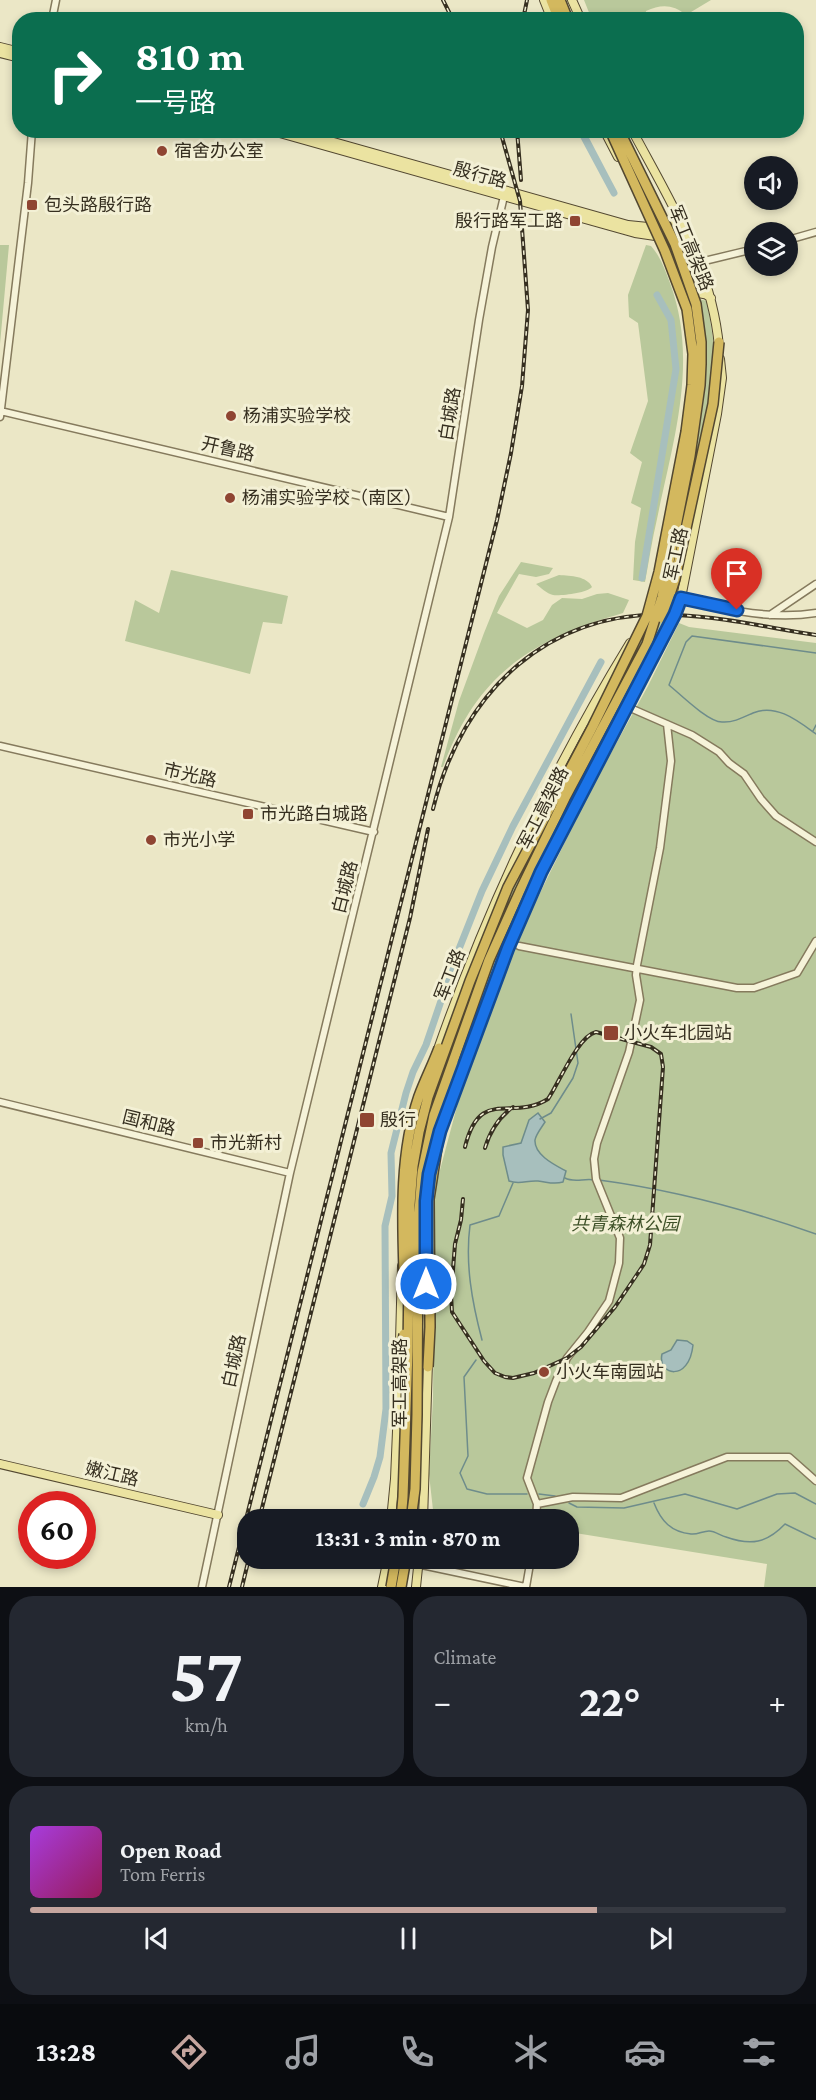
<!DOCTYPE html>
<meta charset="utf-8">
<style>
body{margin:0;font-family:"Crimson Pro","Noto Sans SC",serif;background:#242831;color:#f1f3f6;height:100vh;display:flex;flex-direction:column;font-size:22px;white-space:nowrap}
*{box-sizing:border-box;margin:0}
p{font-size:20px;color:#9ea1a6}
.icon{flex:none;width:33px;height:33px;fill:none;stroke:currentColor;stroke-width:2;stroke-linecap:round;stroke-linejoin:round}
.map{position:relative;height:1587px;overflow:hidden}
.side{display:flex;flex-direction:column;gap:9px;padding:9px;background:#0d0f14;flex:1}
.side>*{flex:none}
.hud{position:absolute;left:12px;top:12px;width:792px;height:126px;border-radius:24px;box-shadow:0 3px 9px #0003;background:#0b6e4f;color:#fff;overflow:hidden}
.controls{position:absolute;left:744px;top:156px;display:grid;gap:12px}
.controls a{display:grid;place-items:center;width:54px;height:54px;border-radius:50%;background:#171b24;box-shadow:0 3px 9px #0003;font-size:30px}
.speed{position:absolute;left:18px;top:1491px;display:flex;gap:12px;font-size:30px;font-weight:700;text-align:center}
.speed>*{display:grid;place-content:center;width:78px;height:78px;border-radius:50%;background:#171b24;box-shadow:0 3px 9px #0003;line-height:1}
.speed .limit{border:9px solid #d22;background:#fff;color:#111}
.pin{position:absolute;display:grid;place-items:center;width:51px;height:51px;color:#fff;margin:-62px -26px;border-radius:50% 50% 50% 0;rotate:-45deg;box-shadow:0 0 6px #0007}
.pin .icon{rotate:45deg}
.me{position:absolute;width:66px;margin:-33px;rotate:0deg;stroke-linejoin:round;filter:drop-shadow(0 0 4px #0008)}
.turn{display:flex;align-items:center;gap:21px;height:126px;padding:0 24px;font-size:27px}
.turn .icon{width:78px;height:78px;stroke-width:2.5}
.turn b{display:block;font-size:42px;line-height:51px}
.big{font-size:45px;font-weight:700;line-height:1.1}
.side .card{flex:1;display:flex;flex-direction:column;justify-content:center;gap:9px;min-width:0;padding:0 21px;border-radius:24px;background:#242831}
.side .dial{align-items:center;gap:0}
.dial b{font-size:78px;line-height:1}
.song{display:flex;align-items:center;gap:18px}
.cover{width:72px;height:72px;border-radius:9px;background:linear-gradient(135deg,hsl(280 70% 55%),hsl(330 70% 35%))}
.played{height:6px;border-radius:3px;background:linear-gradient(90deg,#c5a59e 75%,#363941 75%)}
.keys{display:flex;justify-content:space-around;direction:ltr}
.heat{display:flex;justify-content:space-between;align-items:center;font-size:33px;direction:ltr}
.side .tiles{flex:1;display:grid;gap:9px;grid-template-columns:1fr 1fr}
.card:last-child{grid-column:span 2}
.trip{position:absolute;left:237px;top:1509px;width:342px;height:60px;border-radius:24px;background:#171b24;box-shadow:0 3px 9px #0003;font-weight:700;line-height:60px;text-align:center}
.tabs{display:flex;height:96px;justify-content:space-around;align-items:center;background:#090b0e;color:#9ea1a6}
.tabs .icon{width:42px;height:42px}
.tabs .selected{color:#c5a59e}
.tabs b{font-size:27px;color:#f1f3f6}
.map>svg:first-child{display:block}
.green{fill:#b9c89b}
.water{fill:#a7bfbd;stroke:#6e8c8b;stroke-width:1.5}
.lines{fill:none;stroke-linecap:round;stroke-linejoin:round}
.stream{stroke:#6e8c8b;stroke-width:1.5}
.canal{stroke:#a7bfbd;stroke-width:7}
.minor-casing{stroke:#857a5d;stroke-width:9}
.major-casing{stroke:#534831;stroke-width:10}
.highway-casing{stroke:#534831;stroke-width:12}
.minor{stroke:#f6f3d9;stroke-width:6}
.major{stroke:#ebe3a1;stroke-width:8}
.highway{stroke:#d3b85e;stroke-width:9}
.rail-casing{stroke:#362f20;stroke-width:4}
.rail{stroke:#f3f0d5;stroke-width:1.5;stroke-dasharray:4.5;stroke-linecap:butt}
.highway-bridge-casing{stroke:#534831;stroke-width:12;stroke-linecap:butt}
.highway-bridge{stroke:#d3b85e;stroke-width:9}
.route-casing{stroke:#114b97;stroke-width:15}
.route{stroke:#1a73e8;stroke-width:10}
.poi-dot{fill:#8f4532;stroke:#f3f0d5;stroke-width:2}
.labels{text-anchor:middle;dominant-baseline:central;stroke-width:6;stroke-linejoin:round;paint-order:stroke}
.poi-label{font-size:18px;fill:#362f20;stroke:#f3f0d5;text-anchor:start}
.street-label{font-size:18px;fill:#362f20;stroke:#f3f0d5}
.park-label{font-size:18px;font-style:italic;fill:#3e5128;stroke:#f3f0d5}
</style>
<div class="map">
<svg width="816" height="1587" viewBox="0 0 816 1587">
<rect width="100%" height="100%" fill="#ebe7c6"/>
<path class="green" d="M584,0H711L686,15C673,4 661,4 646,11L645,19L592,20Z
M0,245H9L0,344Z
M646,245L651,246C661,257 665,270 670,283C699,361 673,441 657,519C652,540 649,561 645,582L633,580L635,542L641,508L631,503L642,462L630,453L648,401L638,323L629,317L628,295Z
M699,299L707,301L714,345L716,395L681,580L675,585L667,584L694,421Z
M521,562L553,568L549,574L536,577L519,574L497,613L527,628L543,620L552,605L562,598L582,599L597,594L608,593L629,600L623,613C531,640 477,674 443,767H441L459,701L484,633L499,596Z
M171,570L288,596L282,624L263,622L250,674L125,641L135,600L159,613Z
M559,575C571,576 587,576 592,587C587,593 561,596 553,595C547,594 540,587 536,584Z
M667,620L539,869L514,925L497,919L647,621Z
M679,623L689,627L816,643V1587H764L767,1564L569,1532L568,1520L492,1519L433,1510L429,1474L433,1398L434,1283L432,1200L464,1080L494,995L517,940L590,791L648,686Z
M494,924L512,931L448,1098L432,1092Z"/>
<path class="water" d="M538,1113L545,1122C542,1127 536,1134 535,1140C534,1155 555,1165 566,1171L563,1182C553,1185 548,1182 538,1181C527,1180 520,1185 509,1181L503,1155V1147L521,1143L529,1120Z
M677,1340L687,1341L693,1345C689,1383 657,1375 662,1354L671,1350Z"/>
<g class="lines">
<path class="stream" d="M816,653L692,636L686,642L669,685C680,694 708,722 722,722C733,723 744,717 753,713C776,703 798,721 816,734
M813,731L816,725
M540,1119L551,1113L573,1078L578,1063L571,1014
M565,1178C574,1183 584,1178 595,1180
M599,1180C674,1190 745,1209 816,1234
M482,1340C472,1302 465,1264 470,1225L499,1216L513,1183
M476,1360L464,1377L468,1456L460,1473L467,1489L487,1494H527
M539,1494L555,1496
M569,1503L577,1507L624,1508L685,1494L737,1509L777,1494L795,1493L816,1504
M654,1503C661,1521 671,1532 691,1534C697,1535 703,1531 709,1531C715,1531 721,1536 726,1537C751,1546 767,1543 785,1524L816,1539"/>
<path class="canal" d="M581,130L614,193L584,137
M642,578L676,369L671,320L657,295
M363,1504L374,1477L380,1457L386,1409L385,1226L392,1196L391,1153L406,1093L413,1072L426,1045L457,954L482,891L513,826L601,662"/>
<defs>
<path id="minor" d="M52,20L56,0
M788,240L816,232
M700,262L754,249
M0,411L449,517
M0,417L28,183L32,130
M667,594C714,607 766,621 816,613
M770,615L816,584
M628,707L692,735L719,752L729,763L744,774L761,799L776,816L816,842
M0,746L374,832
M519,946L737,988H754L797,973L816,941
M0,1102L290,1173
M537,1504L573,1497L621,1498L727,1457H789L816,1481
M536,1520L537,1504L527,1478L548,1402L556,1381L567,1358L588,1332L609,1301L619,1263L620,1238L596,1179L594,1159L597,1143L629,1052L640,1000L636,975L637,965L660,848L671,761L667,724
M403,1561L525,1587
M202,1587L290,1173L449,517L479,320L492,247L505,192
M526,1587L531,1558"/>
<path id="major" d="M544,0L552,20
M572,0L581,20
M0,47L20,52
M0,53L20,58
M269,130L635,233L662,237L683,227
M291,130L628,225L658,228L679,219
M604,130L618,157
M632,130C669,199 712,267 719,347
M662,237C672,250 681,265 700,262
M671,255L684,283L688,303
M689,299C695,292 704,292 711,298
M437,1052C487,909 551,772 630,643
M449,1104L509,948L541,872L675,614L681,598L717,414L722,378L720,359
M425,1305L426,1335
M400,1341L402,1266
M0,1464L218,1515
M391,1520L395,1479L400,1359
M423,1520L428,1362
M382,1587L388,1558
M416,1587L419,1558"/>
<path id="highway" d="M551,0L559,20
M560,0L568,20"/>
</defs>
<use href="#minor" class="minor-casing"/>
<use href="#major" class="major-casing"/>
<use href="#highway" class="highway-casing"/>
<use href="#minor" class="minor"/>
<use href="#major" class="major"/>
<use href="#highway" class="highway"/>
<defs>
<path id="rail" d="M443,0L453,20
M523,20L527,0
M517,130L521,180
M433,809C462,691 550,607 677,615C723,617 770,628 816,635
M485,1148C490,1131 498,1118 513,1107
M463,1199L461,1220L455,1244L451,1295L452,1312L484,1361L495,1373L505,1377L513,1378L534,1373L567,1358L581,1347L615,1307L638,1273L644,1264L650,1245L663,1067L661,1054L651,1047L596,1032C578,1036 559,1083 548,1099C511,1122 480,1086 465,1147
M259,1520L410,918L428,829
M229,1587L497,520L511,453L522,386L528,310L520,201L500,130
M242,1587L249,1558"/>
</defs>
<use href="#rail" class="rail-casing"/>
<use href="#rail" class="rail"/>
<defs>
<path id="highway-bridge" d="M662,618L675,579L713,404L719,342
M404,1272C402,1213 400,1152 419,1096C425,1080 433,1064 439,1048
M400,1363L404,1334
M428,1367L430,1327L429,1199L439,1135L455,1066
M401,1520L403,1497L408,1350L410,1205L413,1166L419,1132L428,1097L470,981L508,887L593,726L647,616L659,572L686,432L692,385L693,354L687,309L665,251L610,130
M411,1520L415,1489L417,1414L418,1224L422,1173L434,1115L489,960L520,891L565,798L647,644L662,597L690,456L700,385L701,364V342L696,304L675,244L619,130
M391,1587L396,1558
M401,1587L406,1558"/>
</defs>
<use href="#highway-bridge" class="highway-bridge-casing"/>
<use href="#highway-bridge" class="highway-bridge"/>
</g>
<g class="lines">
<defs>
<path id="route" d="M426,1284V1201L429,1174L440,1131L508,948L541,872L675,614L681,598L737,610"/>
</defs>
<use href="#route" class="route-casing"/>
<use href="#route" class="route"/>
</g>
<g class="poi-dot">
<circle cx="162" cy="151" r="6"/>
<rect x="26" y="199" width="12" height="12" rx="3"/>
<rect x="569" y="215" width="12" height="12" rx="3"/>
<circle cx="231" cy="416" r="6"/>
<circle cx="230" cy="498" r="6"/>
<rect x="242" y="808" width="12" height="12" rx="3"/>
<circle cx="151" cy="840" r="6"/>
<rect x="603" y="1025" width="16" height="16" rx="3"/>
<rect x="359" y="1112" width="16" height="16" rx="3"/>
<rect x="192" y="1137" width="12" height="12" rx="3"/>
<circle cx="544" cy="1372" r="6"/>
</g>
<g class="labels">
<g class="poi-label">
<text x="174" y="151">宿舍办公室</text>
<text x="44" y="205">包头路殷行路</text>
<text x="563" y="221" text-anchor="end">殷行路军工路</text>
<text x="243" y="416">杨浦实验学校</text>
<text x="242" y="498">杨浦实验学校（南区）</text>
<text x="260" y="814">市光路白城路</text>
<text x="163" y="840">市光小学</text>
<text x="624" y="1033">小火车北园站</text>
<text x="380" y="1120">殷行</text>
<text x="210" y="1143">市光新村</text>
<text x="556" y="1372">小火车南园站</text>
</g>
<g class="street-label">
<text transform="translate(480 175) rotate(15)">殷行路</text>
<text transform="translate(691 248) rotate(68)">军工高架路</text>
<text transform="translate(450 414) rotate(-81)">白城路</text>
<text transform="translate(228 449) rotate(13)">开鲁路</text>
<text transform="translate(676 554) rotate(-78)">军工路</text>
<text transform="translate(190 775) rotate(13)">市光路</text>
<text transform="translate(543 808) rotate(-63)">军工高架路</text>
<text transform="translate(345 887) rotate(-76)">白城路</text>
<text transform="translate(450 975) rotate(-69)">军工路</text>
<text transform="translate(149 1123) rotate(14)">国和路</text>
<text transform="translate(234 1361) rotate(-78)">白城路</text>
<text transform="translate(400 1383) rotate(-90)">军工高架路</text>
<text transform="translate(112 1474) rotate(13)">嫩江路</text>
</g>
<g class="park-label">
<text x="625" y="1224">共青森林公园</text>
</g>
</g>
</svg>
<div class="controls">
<a><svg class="icon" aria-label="sound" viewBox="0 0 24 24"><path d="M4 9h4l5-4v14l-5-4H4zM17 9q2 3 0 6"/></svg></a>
<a><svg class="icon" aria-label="layers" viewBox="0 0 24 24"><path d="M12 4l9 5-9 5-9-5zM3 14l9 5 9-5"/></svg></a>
</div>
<div class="speed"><div class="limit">60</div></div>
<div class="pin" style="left:737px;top:610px;background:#d93025"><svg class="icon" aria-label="arrive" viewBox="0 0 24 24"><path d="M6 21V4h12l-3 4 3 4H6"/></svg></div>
<svg class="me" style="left:426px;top:1284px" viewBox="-20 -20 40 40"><circle r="17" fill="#1a73e8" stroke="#fff" stroke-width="3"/><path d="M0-11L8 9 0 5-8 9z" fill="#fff"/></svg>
<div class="trip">13:31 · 3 min · 870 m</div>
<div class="hud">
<div class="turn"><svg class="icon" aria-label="right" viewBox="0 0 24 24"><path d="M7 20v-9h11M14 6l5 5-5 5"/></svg><div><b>810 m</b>一号路</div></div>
</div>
</div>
<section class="side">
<div class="tiles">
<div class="card dial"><b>57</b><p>km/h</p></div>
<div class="card"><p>Climate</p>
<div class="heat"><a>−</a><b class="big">22°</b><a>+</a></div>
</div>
<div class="card">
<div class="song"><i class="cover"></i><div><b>Open Road</b><p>Tom Ferris</p></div></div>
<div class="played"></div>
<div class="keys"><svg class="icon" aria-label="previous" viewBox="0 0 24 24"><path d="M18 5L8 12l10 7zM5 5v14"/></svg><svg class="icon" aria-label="pause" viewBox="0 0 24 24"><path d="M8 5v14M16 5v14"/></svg><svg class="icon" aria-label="next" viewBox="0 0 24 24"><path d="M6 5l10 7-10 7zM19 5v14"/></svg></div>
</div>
</div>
</section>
<nav class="tabs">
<b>13:28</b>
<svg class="icon selected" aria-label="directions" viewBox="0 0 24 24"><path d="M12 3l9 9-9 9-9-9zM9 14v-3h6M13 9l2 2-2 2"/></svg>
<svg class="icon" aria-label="music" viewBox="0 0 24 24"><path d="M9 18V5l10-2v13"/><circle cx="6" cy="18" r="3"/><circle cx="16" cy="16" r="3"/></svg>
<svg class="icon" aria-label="phone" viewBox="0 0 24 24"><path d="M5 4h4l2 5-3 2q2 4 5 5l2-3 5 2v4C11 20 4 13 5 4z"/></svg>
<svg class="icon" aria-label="climate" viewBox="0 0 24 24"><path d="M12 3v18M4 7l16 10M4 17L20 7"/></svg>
<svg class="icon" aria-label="car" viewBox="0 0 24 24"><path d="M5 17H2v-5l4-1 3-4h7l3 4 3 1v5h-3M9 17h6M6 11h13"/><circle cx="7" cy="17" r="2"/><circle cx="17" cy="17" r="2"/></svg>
<svg class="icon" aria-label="filters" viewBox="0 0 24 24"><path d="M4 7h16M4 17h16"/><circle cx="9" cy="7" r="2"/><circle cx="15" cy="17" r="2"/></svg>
</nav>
